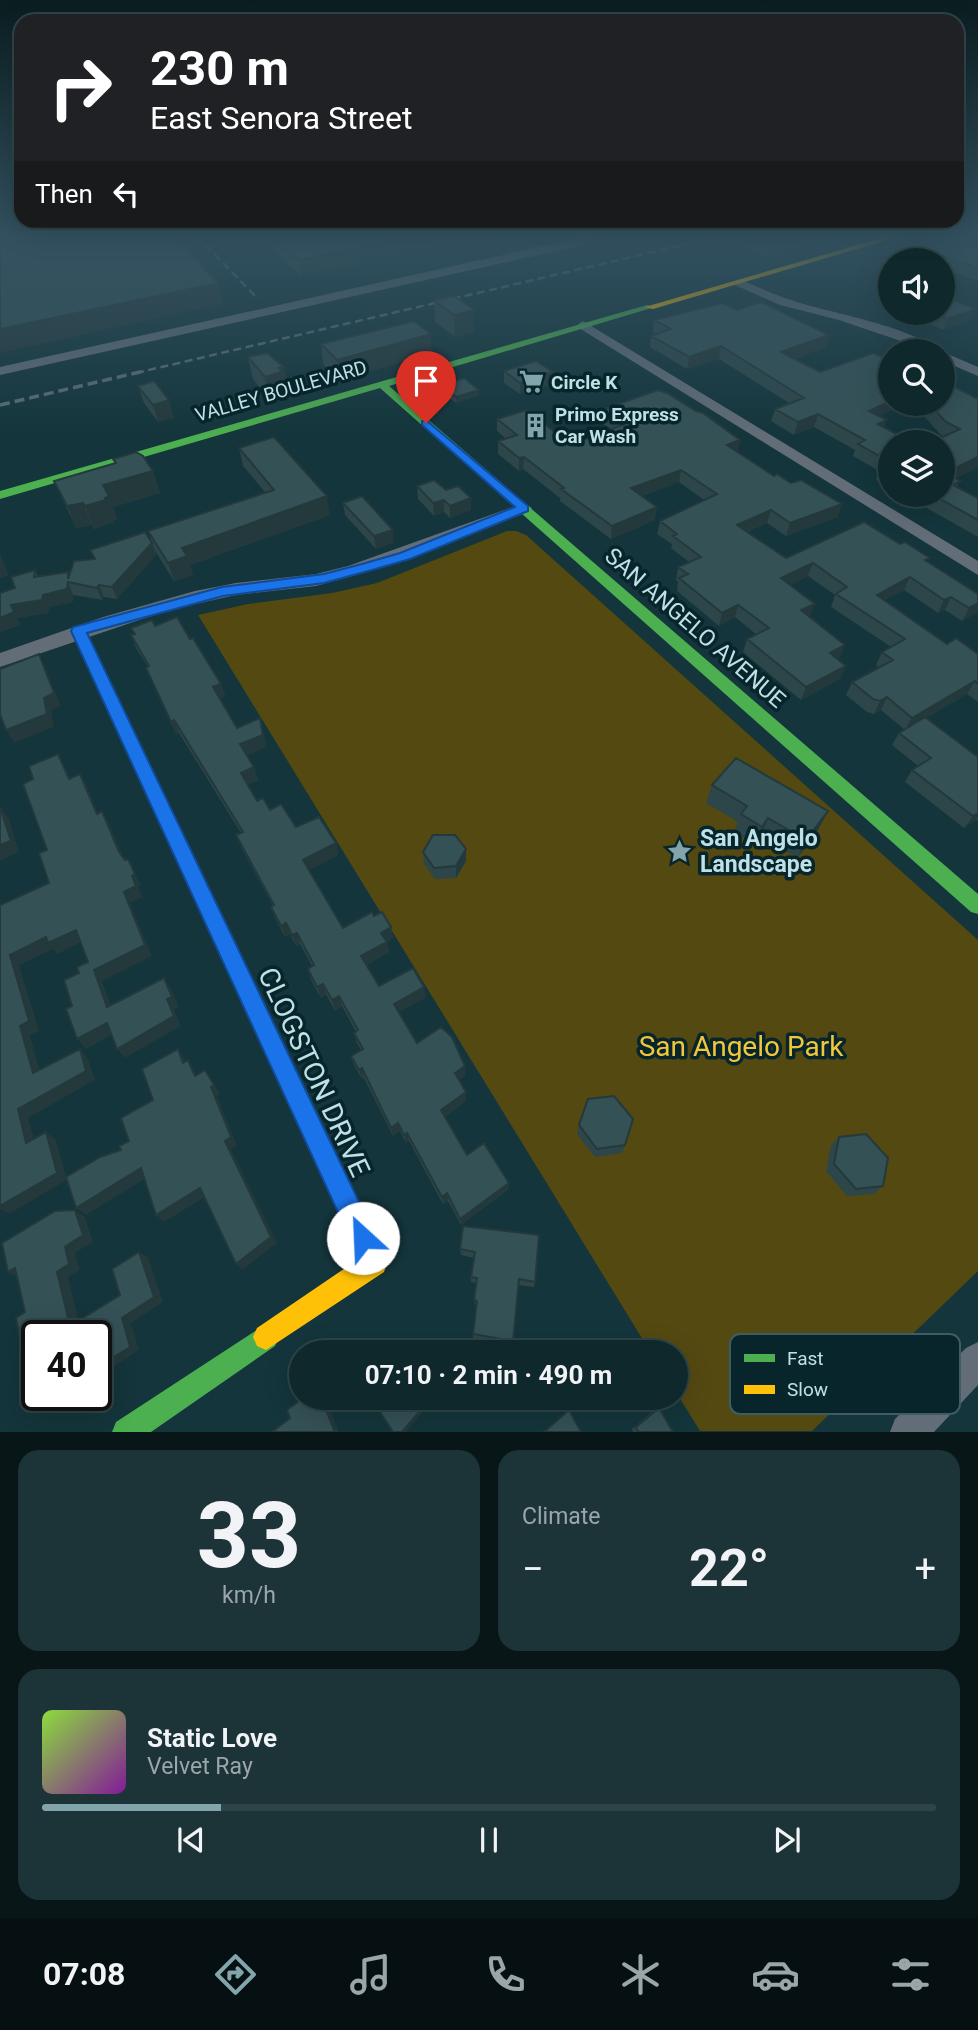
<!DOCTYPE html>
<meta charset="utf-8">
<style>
body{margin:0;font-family:Roboto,sans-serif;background:#1c3438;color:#f1f3f6;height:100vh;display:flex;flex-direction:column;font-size:26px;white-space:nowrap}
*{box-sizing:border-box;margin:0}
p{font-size:23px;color:#9ba6a9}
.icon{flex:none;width:38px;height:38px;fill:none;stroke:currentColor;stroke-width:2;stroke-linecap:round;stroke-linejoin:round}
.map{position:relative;height:1432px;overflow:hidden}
.panel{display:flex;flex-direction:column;gap:18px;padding:18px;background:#081618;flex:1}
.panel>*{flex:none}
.guide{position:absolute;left:14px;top:14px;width:950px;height:214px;border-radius:21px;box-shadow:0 7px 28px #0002,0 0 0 2px #2e4448;background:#202124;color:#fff;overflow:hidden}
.fabs{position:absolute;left:878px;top:248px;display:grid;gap:14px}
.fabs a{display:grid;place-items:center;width:77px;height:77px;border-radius:50%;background:#0e282c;box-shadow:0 7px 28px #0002,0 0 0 2px #2e4448;font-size:35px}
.speed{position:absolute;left:21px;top:1320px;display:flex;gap:14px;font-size:35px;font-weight:700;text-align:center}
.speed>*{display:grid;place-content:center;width:91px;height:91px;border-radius:50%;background:#0e282c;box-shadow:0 7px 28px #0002,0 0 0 2px #2e4448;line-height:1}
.speed .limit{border:4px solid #111;border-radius:10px;background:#fff;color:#111}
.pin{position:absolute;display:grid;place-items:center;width:60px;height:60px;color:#fff;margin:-72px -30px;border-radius:50% 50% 50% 0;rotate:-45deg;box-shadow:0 0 7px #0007}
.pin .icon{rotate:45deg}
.me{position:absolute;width:77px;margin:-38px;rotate:335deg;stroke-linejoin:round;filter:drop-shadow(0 0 5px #0008)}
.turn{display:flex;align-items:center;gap:24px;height:147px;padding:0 21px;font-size:32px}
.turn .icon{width:91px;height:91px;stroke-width:2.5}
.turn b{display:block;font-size:49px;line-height:60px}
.then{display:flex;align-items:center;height:66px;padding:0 21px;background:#0003;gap:14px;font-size:26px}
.big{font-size:52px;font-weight:700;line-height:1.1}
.panel .card{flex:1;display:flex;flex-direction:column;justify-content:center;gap:10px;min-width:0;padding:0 24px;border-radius:21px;background:#1c3438}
.panel .dial{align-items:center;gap:0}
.dial b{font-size:91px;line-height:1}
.song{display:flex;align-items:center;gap:21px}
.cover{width:84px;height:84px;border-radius:10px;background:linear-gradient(135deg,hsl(90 70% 55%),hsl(290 70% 35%))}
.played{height:7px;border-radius:4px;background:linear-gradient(90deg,#82a4ab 20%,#2e4448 20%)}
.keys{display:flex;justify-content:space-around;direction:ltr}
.heat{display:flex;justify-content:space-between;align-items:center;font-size:38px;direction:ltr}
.panel .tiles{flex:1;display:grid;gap:18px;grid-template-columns:1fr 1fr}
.card:last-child{grid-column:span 2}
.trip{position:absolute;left:289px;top:1340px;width:399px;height:70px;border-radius:35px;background:#0e282c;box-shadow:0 7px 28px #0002,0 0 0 2px #2e4448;font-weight:700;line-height:70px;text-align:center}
.menu{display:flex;height:112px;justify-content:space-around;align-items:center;background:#061012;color:#9ba6a9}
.menu .icon{width:49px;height:49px}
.menu .selected{color:#82a4ab}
.menu b{font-size:32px;color:#f1f3f6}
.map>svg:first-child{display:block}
.green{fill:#544911}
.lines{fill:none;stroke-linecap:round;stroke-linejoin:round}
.street{fill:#626d78;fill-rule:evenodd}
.fast{fill:#4caf50;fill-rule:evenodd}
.slow{fill:#ffc107;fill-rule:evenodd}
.rail-far1{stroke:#5b6d75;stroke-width:2.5;stroke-dasharray:8 4.5;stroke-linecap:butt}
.rail{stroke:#5b6d75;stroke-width:3.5;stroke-dasharray:10 5;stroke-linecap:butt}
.wall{fill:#2d464a}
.shaded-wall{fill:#24393c}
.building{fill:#345156;stroke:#24393c;stroke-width:2}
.route{fill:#1a73e8;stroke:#114b97;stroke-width:2}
.labels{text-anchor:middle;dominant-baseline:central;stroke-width:7;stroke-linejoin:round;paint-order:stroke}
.far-poi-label{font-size:19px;font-weight:bold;fill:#bee0e7;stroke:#07252b;text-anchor:start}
.far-street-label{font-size:19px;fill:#bee0e7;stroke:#07252b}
.street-label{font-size:23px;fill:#bee0e7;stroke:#07252b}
.poi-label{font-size:23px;font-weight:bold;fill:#bee0e7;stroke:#07252b;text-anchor:start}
.near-park-label{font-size:28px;fill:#f0c73a;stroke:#07252b}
.near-street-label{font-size:28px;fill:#bee0e7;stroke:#07252b}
.key{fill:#07252b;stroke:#3e5d63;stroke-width:2}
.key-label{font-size:19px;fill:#bee0e7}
</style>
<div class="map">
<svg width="978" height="1432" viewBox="0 0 978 1432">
<rect width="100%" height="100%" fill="#13353b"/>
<path class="green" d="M507,531H516L526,535L978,940V1271L812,1431H700L676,1392V1353H651L198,615L248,604L332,593L377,583Z"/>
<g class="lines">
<path class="street" d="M588,236H603L583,245L0,375V367Z
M922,236H937L978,252V259Z
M735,281H743C758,287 773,294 788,299C827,313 911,325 940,352H923L898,340L839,320L780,305L735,285Z
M583,321L978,561V575L579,328L577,325Z
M943,352L978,367V376L943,361Z
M524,503L532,508L530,511L433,550L360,574L316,586L236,595L169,610L0,667V653L103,617L195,591L236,583L316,574L348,566Z
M978,1342V1385L934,1432H890L895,1419L966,1348Z"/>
<path class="fast" d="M647,305L655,307L389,386L978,894V914L971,912L380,388L0,499V491Z
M78,626L85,631L319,1120L322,1128L319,1136L311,1139L303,1136L71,631Z
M266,1324L275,1328L279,1337L275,1346L151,1432H112L116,1422Z"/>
<path class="slow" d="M888,236H901L653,309L645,307Z
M311,1117L319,1120L387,1263L384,1272L266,1350L257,1346L253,1337L257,1328L360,1258L300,1128L303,1120Z"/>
<path class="rail-far1" d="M197,236L258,299
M136,373L721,236"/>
<path class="rail" d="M0,405L144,371"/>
</g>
<path class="wall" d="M258,236H503L464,245L433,247L301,276Z
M740,236H820L819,241L796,246V250L768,257L739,244Z
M958,247L978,248V281L943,269V261H918L914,259L918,248Z
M434,300L474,310V332L455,337L435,322Z
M976,309L971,320L943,330L905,313H943Z
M654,320L826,347L794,359L887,420L884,427L891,443V488L876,480L879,471L853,456L855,450L814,427L794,435L771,421L775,409L789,403L719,359L687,369L650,347L651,336L656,334L653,332Z
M321,344L432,353L340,380L323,364Z
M248,357L289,389L286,390L287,395L269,399L253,379Z
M504,371L553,372L552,384L520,394L504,383Z
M441,385L479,395L456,403L441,391Z
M138,386L174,418L158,422L144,403Z
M978,397V467L956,478L958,487L978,498V537L904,495H943L944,437L940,434L913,404H943Z
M601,410L738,452L838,517L786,536L767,523L747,532L786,558L928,562L978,594V612L962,621L945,610L938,613L904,590L884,600L947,644L978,654V702L967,694L926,718L978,757V820H976L964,828L905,782L912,770L918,766L892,745L899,733L905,730L881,710L874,714L867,712L846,695L852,682L879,667L876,665L882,652L891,647L831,607L835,595L808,576L790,585L810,616V617L845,645L839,658L837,659L846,666L840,679L801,700L743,652L747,639L757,635L735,617L719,626L677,591L678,582L676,580L678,567L689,562L671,548L672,544L657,534L660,521L704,500L679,482L642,496L655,520L611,539L560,501V498L523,469L519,471L498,454V441L506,439L497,431V419L571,444L611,429L600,422Z
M239,448L330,515L190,565L193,575L174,581L154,549L148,531L265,492L243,466Z
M113,459L153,471L160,493L113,507L117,519L114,520V522L94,529L92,525L76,528L54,481L115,464Z
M417,486L446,490L471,510L450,518L444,512L434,516L418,499Z
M343,503L394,542L376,549L345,515Z
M152,543L156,555L117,599L104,597L102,600L73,595V602L49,607L48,613L17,618L20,625L0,632L15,588L35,570L38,576L68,572L69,574L94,559L90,550Z
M155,626L190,639L221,684L225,696L219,699L237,728L263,731L266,747L247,755L254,767L258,780L248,784L257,801L296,827L336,843L338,855L309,870L343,928L374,916L391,927L393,938L387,942L389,952L366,965L379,986L426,997L399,1012L417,1043L465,1066V1076L459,1080L466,1101L445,1117L467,1155L509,1183L508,1190L461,1225L448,1201L443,1204L409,1141L406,1143L400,1131L393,1136L364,1078L362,1079L354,1065L351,1056L361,1050L357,1043L354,1033L356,1032L342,1006L335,1011L326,994L321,998L311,980L308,969L312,966L300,944L296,946L290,934L285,937L275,918L271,907L273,906L241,847L236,835L241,833L179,733L176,734L151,680L146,668L148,667L136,648L131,635L134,634L131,628Z
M712,785L819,828L797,858L761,836L754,844L734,832L738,822L706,803Z
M423,852L466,861L456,878L435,879L424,864Z
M579,1125L625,1145L622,1153L595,1157L577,1134Z
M839,1137L883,1186L874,1194L847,1196L826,1171L831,1145Z
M463,1226L535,1282L534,1287L518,1285L512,1345L473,1338L476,1305H475L474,1300L477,1283L471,1282V1277L474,1258L461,1255L460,1249Z
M659,1408L673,1432H633L632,1429L654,1410Z"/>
<path class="shaded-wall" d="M413,236H503L464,245L433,247L301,276L299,260Z
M794,236H820L819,241L796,246V250L768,257L771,242Z
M218,283L222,304L0,353V329Z
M976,309L971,320L943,330L948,319Z
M474,310V332L455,337L454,315Z
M431,334L432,353L340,380L337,360Z
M829,335L826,347L778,365L781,352Z
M721,346L719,359L687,369L689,357Z
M284,367L289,389L286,390L287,395L269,399L265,377L279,368Z
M553,372L552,384L520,394V383Z
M479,390V395L456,403V397Z
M169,400L174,418L158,422L153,405Z
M891,401V404H905L865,423L869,411Z
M818,414L814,427L794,435L798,422Z
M887,420L882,433L878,424Z
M740,440L738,452L727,445Z
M524,457L523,469L519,471V458Z
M978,457V467L943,484L945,473Z
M681,470L679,482L629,500L631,488Z
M153,471L160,493L113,507L117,519L114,520V522L94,529L85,506L103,485Z
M327,496L330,515L190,565L193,575L174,581L168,563L182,548Z
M471,498V510L450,518V506Z
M444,500V512L434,516L433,503Z
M83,503L92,525L76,528L67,506Z
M842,504L838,517L786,536L790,523Z
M657,507L655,520L611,539L612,526Z
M771,510L767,523L733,537L737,525Z
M393,530L394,542L376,549L374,536Z
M152,543L156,555L117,599L112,587Z
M0,553L9,575L0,578Z
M813,563L808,576L777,591L781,578Z
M910,577L904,590L871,608L877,595Z
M68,582L73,595V602L49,607L48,613L17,618L20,625L0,632V618L11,605L43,595Z
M99,585L104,597L102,600L97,588Z
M951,597L945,610L938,613L944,600Z
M978,603V612L962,621L969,608Z
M815,604L810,616L797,623L801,610Z
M738,605L735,617L719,626L722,613Z
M845,645L839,658L825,666L830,653Z
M39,654L45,667L61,706L51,710L54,727L14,743L6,730L44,698Z
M846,666L840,679L801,700L806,687Z
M975,681L967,694L905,730L912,718Z
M221,684L225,696L217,700L213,687Z
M887,697L881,710L874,714L880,701Z
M260,718L266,747L244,757L240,744Z
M174,720L179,733L176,734L171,722Z
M58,754L65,767L76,791L69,779Z
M254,767L258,780L245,786L241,773Z
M80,774L87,786L103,826L97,814Z
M0,807L9,819L19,852L0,861Z
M102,811L109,823L126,863L119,852Z
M828,811L819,828L797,858L806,840Z
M978,813V817L976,820L964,828L973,816Z
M768,818L761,836L754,844L762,827Z
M336,843L338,855L307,871L303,860Z
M466,849V861L456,878V866Z
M128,859L141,886L138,887L143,897L130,903L152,956L102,981L115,1017L107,1007L94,970L124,892L132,876Z
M286,923L290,934L285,937L281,926Z
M391,927L393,938L387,942L389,952L364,967L361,956L381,933Z
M76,930L84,941L57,954L53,949L19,965L39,1031L30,1035L43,1083L33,1073L20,1026L10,955L46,937Z
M297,933L300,944L296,946L292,935Z
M164,978L171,988L179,1007L174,1009L181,1026L125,1058L117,1049L167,999Z
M323,984L326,994L321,998L317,987Z
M424,987L426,997L396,1014L394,1004Z
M339,996L342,1006L335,1011L332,1000Z
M107,1023L115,1033L86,1049L77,1039Z
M80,1049L88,1059L95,1080L28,1118L37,1151L26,1143L18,1109Z
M178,1049L184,1058L190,1072L183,1063Z
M188,1060L194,1070L201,1085L195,1076Z
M465,1066V1076L456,1082L455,1073Z
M362,1068L364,1078L362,1079L359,1070Z
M205,1070L220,1094L217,1096L237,1145L231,1149L277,1243L242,1270L236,1264L225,1141Z
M466,1092V1101L442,1119L441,1110Z
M398,1123L400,1131L393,1136L391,1128Z
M46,1132L56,1140L67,1180L9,1214L0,1209V1206Z
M407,1133L409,1141L406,1143L404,1135Z
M141,1168L150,1176L86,1215L76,1208Z
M509,1183L508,1190L461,1225L460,1219Z
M200,1188L207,1196L164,1222L156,1215Z
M447,1193L448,1201L443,1204L442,1197Z
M75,1210L85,1217L93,1242L75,1253L80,1270L68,1277L81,1330L70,1326L57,1272Z
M139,1252L148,1257L163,1302L131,1323L139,1350L96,1378V1368L122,1318Z
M15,1268L20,1278L8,1272Z
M30,1349L35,1357L23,1353Z
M321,1398H325L339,1432H335Z
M438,1398H441L430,1411L428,1409Z
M425,1405L427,1407L406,1432H402Z"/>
<path class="building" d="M0,236H174L218,283L0,329Z
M272,236H413L299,260Z
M758,236H795L771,242Z
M941,241L958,247L967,244L978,248V268L918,248Z
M454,296L474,310L454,315L434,300Z
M943,296L976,309L948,319L934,313H943Z
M761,302L829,335L781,352L820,372L873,353L891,361V401L869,411L887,420L878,424L913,443H891V472L881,467L890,462L858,444L865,440L818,414L798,422L775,409L804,398L721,346L689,357L651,336L671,329L654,320L722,303L737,310Z
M414,321L431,334L337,360L321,344Z
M267,353L284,367L279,368L282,372L265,377L248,357Z
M536,361L553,372L520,383L504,371Z
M464,378L479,390L456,397L441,385Z
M154,381L169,400L153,405L138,386Z
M943,381L976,398L978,397V457L945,473L961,481L953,485L978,498V520L933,495H943V443H930L960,429L946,422L929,404H943Z
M658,390L667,393L696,411L703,413L740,440L727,445L774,476L777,474L791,483L801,480L842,504L790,523L771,510L737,525L786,558L864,522L900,544L905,542L930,558L925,560L978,594V603L969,608L951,597L944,600L910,577L877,595L947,644L956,638L978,654V684L975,681L912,718L887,697L880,701L873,699L852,682L893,660L882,652L905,639L836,594L847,587L813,563L781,578L815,604L801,610L845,645L830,653L846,666L806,687L747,639L769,628L738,605L722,613L679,578L688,574L678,567L701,557L673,536L677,534L660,521L717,494L681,470L631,488L657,507L612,526L561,489L564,488L524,457L519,458L498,441L517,435L497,419L526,410L571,444L623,425L601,410Z
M274,437L327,496L182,548L187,556L168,563L148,531L274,490L239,448Z
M136,452L143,456L153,471L103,485L109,496L105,498L106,500L85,506L83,503L67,506L54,481L116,463L113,459Z
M434,480L446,490L458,486L471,498L450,506L444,500L433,503L417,486Z
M362,496L393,530L374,536L343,503Z
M145,532L152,543L112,587L99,585L97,588L68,582L67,589L43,595L42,600L11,605L14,612L0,618V593L15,588L11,577L35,570L34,577L68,572V579L74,561L95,559L90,550Z
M177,617L190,639L193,638L221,684L213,687L237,728L260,718L263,735L240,744L254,767L241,773L257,801L263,798L270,810L281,804L296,827L319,817L336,843L303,860L343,928L372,912L374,916L382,912L391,927L381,933L387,942L361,956L379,986L413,968L424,987L394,1004L417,1043L441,1027L452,1037L465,1066L455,1073L466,1092L441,1110L467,1155L484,1143L509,1183L460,1219L447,1193L442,1197L407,1133L404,1135L398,1123L391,1128L362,1068L359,1070L351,1056L363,1049L354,1033L358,1030L339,996L332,1000L323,984L317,987L308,969L314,965L297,933L292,935L286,923L281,926L271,907L274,905L236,835L243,832L174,720L171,722L146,668L149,666L131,635L135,634L131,628L152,620L155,626Z
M39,654L54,693L44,698L47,714L6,730L0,714V669Z
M925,717L978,757V813L973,816L912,770L931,758L899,733Z
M58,754L69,779L80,774L97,814L102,811L119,852L125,860L128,859L135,874L132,876L136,886L124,892L145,945L94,970L107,1007L164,978L172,997L167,999L174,1016L117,1049L107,1023L77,1039L66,1009L72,1006L64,980L79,973L77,967L88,962L76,930L48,943L46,937L10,955L29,1021L20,1026L33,1073L80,1049L86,1071L18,1109L26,1143L46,1132L57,1173L0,1206V905L49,883L39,853L47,850L23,784L33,779L29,766Z
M736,758L828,811L806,840L768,818L762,827L741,814L747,806L712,785Z
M0,807L11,841L0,845Z
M433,835H455L466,849L456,866L434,868L423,852Z
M178,1049L183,1063L188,1060L195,1076L205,1070L214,1085L211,1087L231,1137L225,1141L271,1237L236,1264L200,1188L156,1215L141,1168L76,1208L66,1177L100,1157L121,1150L119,1146L129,1141L121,1118L153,1100L142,1069Z
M614,1096L633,1119L625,1145L597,1149L579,1125L588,1099Z
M866,1134L888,1158L883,1186L856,1189L834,1164L839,1137Z
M75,1210L83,1235L65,1247L69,1264L57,1272L70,1326L120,1295L112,1269L139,1252L154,1297L122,1318L130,1347L96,1368V1335H37V1383L30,1349L23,1353L16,1318L25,1312L15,1268L8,1272L2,1243L55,1211Z
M463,1226L539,1235L535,1282L519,1279L513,1341L473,1334L477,1301L474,1300L477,1278L471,1277L475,1252L460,1249Z
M423,1346L428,1353H417Z
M303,1398H321L335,1432H272L290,1418L287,1410Z
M371,1398H438L428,1409L425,1405L402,1432H393Z
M659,1408L673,1432H638L636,1427Z
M569,1410L581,1432H544Z"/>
<linearGradient id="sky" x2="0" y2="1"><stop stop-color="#0a1d20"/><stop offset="0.54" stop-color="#335160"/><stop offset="1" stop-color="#335160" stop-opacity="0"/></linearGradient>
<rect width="978" height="437" fill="url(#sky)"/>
<path class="route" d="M426,420L528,506V511L410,559L372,570L324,583L223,596L87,633L372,1229L375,1238L372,1247L363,1250L354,1247L71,631L73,627L222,587L324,574L362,564L400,553L515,507L422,425V421Z"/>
<defs>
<symbol id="supermarket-bare" viewBox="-9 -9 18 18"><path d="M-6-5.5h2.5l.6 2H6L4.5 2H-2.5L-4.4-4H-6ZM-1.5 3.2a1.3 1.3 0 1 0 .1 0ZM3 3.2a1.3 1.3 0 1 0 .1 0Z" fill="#82a4ab" stroke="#07252b" stroke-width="2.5" paint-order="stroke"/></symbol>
<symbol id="building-bare" viewBox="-9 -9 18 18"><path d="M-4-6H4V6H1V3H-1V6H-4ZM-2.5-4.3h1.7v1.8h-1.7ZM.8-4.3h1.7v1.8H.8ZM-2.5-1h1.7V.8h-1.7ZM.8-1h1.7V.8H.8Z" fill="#82a4ab" stroke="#07252b" stroke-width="2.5" paint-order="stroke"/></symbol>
<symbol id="sight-bare" viewBox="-9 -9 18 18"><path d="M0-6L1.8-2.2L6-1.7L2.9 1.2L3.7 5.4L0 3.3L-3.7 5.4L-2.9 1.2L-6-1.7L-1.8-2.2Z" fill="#82a4ab" stroke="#07252b" stroke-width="2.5" paint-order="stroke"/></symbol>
</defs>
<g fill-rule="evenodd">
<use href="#supermarket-bare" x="514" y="364" width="35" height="35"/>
<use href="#building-bare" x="518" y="408" width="35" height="35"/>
<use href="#sight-bare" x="662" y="834" width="35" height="35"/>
</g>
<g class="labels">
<g class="far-poi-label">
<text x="551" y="382">Circle K</text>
<text x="555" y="414">Primo Express<tspan x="555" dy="22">Car Wash</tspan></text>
</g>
<g class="far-street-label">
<text transform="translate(281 391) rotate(-16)">VALLEY BOULEVARD</text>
</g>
<g class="street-label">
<text transform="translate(695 628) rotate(41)">SAN ANGELO AVENUE</text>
</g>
<g class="poi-label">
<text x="700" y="838">San Angelo<tspan x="700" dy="26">Landscape</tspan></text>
</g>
<g class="near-park-label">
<text x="741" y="1046">San Angelo Park</text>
</g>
<g class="near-street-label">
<text transform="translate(314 1072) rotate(65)">CLOGSTON DRIVE</text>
</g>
</g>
<rect x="730" y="1334" width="230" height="80" rx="10" class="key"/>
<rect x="744" y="1354" width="31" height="8" fill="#4caf50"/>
<rect x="744" y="1385" width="31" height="9" fill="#ffc107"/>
<g class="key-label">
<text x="787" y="1365">Fast</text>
<text x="787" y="1396">Slow</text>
</g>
</svg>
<div class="fabs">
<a><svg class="icon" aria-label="sound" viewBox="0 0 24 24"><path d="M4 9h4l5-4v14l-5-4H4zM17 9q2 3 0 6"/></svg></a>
<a><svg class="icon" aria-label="search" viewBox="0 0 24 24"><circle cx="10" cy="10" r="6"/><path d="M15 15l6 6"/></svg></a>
<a><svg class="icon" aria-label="layers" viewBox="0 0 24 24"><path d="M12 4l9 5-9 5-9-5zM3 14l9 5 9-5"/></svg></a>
</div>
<div class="speed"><div class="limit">40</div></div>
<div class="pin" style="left:426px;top:423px;background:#d93025"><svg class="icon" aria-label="arrive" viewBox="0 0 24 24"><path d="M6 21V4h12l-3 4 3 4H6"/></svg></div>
<svg class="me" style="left:363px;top:1238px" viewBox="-20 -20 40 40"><circle r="19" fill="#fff"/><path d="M0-13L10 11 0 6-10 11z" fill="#1a73e8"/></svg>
<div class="trip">07:10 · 2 min · 490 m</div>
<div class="guide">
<div class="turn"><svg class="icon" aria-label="right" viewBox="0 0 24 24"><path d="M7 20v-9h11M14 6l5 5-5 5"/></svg><div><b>230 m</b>East Senora Street</div></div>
<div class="then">Then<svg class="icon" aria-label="left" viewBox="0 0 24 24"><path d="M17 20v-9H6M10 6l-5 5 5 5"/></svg></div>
</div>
</div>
<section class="panel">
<div class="tiles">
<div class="card dial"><b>33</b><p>km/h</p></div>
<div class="card"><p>Climate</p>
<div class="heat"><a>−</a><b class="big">22°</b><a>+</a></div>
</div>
<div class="card">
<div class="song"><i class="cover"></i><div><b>Static Love</b><p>Velvet Ray</p></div></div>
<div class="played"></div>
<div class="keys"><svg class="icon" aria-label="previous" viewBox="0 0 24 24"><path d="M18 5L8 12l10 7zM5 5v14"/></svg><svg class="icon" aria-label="pause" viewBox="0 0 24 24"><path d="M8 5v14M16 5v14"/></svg><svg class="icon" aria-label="next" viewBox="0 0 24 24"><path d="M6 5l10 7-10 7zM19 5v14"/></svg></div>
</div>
</div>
</section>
<nav class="menu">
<b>07:08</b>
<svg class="icon selected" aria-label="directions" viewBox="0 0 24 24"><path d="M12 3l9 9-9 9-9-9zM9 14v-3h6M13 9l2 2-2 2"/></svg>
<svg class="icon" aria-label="music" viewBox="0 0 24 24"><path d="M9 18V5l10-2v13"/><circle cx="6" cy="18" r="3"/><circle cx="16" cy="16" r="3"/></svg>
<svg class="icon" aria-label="phone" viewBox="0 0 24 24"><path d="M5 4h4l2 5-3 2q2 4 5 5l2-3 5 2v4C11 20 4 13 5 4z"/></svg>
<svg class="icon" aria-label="climate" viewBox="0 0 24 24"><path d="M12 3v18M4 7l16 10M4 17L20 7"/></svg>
<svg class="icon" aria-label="car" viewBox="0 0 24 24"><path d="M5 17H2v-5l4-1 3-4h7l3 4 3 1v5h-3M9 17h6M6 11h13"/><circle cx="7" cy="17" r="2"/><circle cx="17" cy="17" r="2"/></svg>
<svg class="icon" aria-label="filters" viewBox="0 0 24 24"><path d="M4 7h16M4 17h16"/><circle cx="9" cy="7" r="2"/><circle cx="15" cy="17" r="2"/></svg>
</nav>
